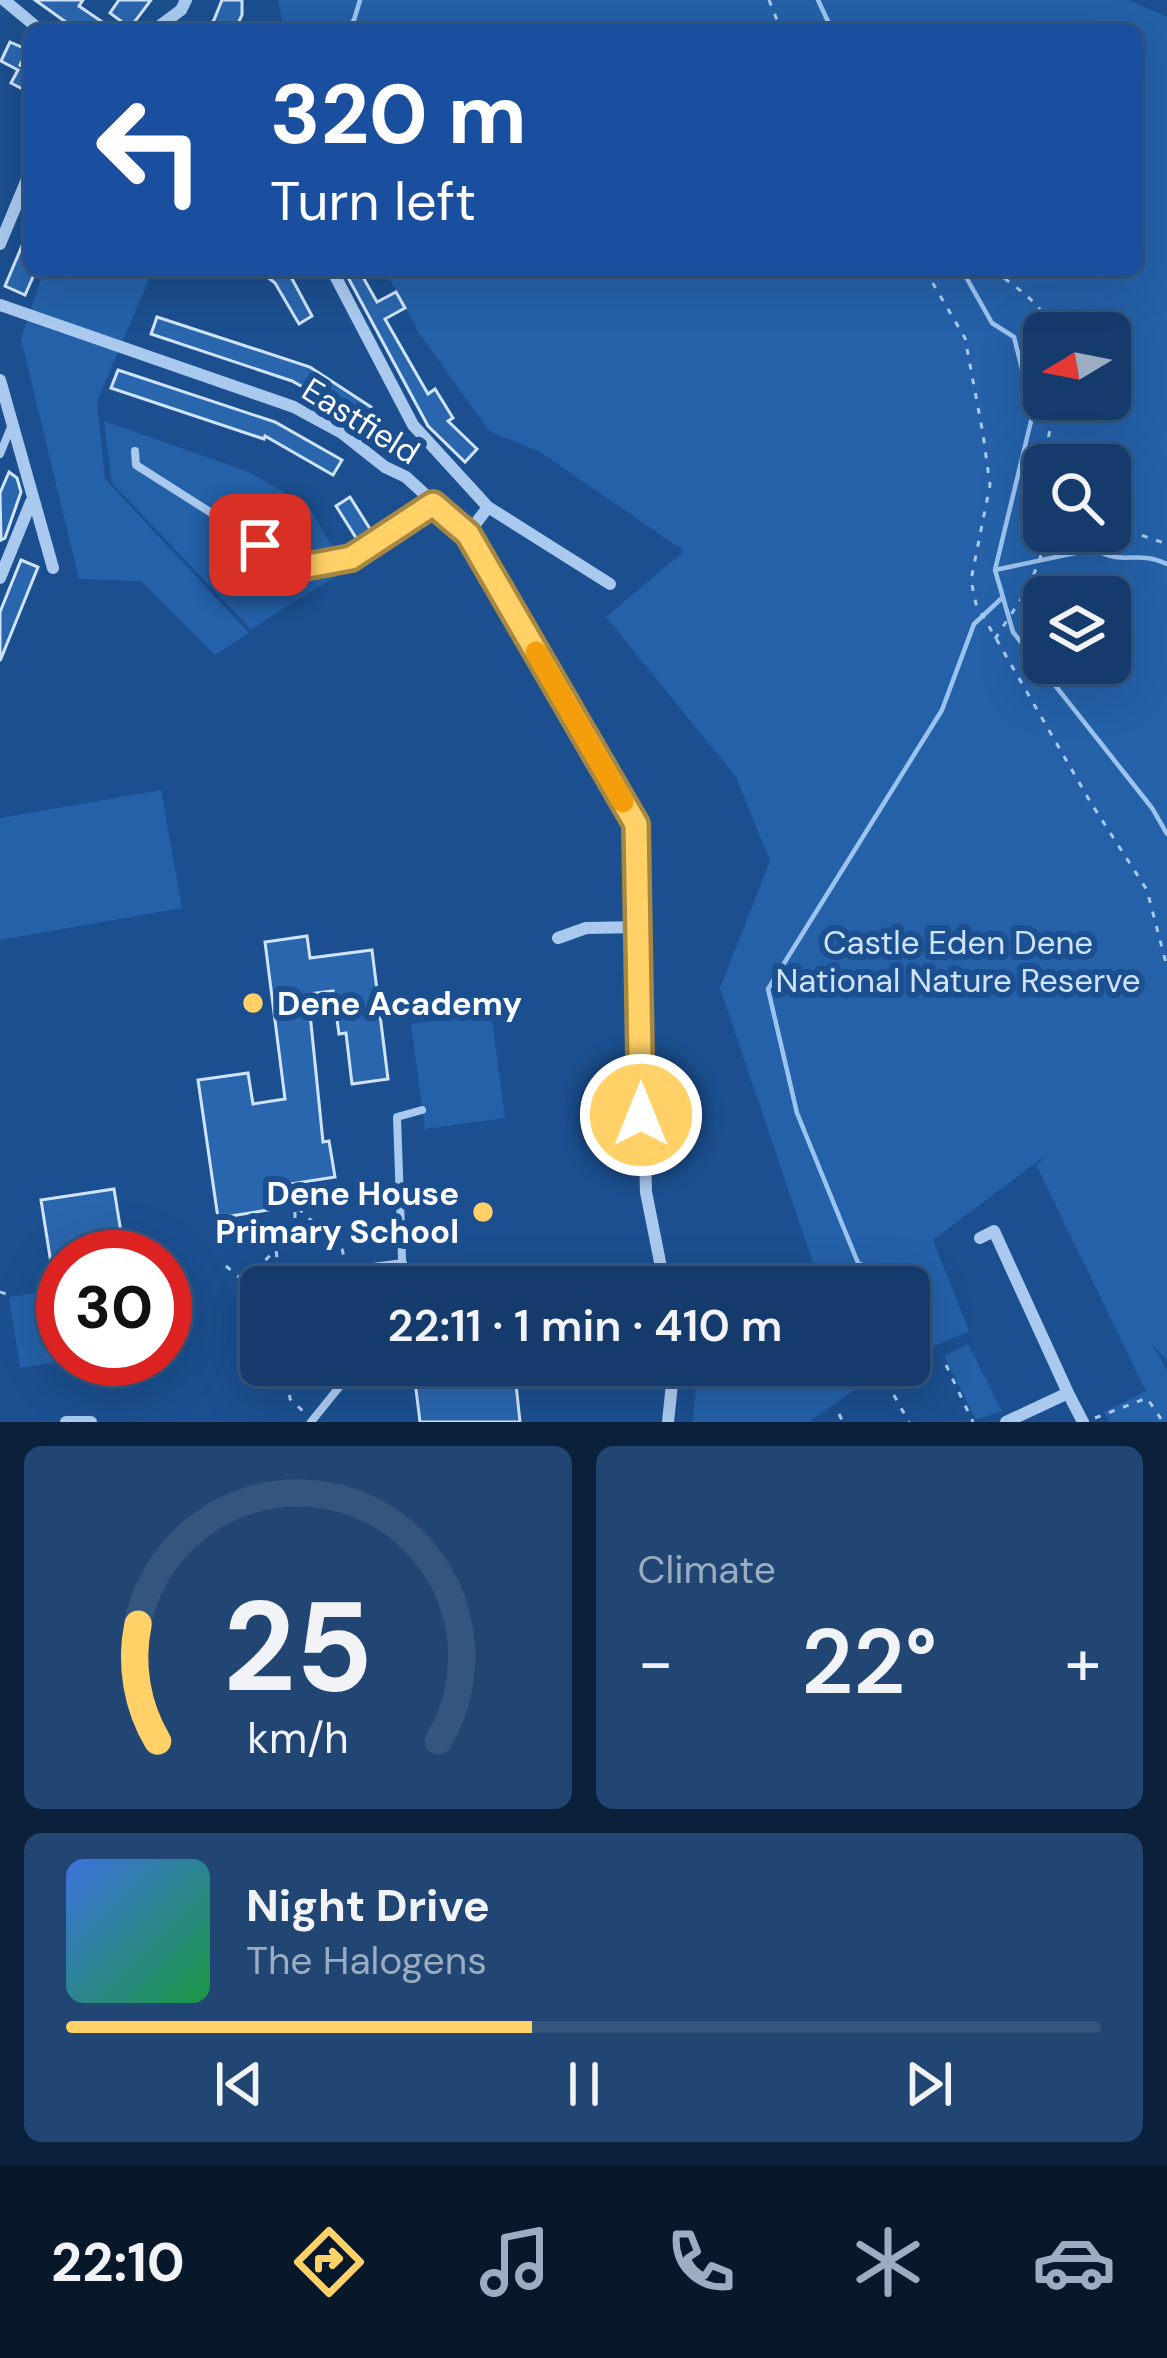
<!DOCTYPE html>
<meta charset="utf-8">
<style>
body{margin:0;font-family:"DM Sans",sans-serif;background:#214673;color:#f1f3f6;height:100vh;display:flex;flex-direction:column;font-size:45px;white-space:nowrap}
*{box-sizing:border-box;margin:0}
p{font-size:39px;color:#9dadc1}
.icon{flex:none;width:66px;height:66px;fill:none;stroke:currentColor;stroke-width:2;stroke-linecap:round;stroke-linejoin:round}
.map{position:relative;height:1422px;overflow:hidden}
.panel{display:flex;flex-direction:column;gap:24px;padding:24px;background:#0b203b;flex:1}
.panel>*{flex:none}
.banner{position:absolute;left:24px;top:24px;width:1119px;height:252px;border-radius:18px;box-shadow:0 12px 48px #0002,0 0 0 3px #33557e;background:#1a4fa0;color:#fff;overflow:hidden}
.needle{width:78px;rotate:260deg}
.controls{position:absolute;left:1023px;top:312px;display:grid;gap:24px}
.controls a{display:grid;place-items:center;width:108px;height:108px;border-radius:18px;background:#143b6b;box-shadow:0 12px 48px #0002,0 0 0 3px #33557e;font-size:60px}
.speed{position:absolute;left:36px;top:1230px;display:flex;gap:24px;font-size:60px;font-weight:700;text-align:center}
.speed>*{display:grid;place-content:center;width:156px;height:156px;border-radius:50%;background:#143b6b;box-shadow:0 12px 48px #0002,0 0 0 3px #33557e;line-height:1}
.speed .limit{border:18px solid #d22;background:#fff;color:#111}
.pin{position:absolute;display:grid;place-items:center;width:102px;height:102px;color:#fff;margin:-51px;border-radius:24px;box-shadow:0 6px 18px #0006}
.me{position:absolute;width:132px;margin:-66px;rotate:0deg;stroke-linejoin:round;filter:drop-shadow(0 0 9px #0008)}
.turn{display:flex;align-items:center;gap:42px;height:252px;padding:0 48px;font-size:54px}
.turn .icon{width:156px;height:156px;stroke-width:2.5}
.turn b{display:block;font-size:84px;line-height:102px}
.big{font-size:90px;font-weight:600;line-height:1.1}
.panel .widget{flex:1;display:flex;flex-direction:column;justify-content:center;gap:18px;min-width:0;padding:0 42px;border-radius:18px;background:#214673}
.panel .dial{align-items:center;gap:0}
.dial svg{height:312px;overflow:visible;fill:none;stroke:#33557e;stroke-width:7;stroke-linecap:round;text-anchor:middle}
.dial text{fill:#f1f3f6;stroke:none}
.song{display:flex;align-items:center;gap:36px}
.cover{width:144px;height:144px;border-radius:18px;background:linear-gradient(135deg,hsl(220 70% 55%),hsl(140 70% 35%))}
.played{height:12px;border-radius:6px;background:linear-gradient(90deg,#ffd166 45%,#33557e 45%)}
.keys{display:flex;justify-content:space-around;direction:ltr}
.heat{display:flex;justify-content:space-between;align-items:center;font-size:66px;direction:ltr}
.panel .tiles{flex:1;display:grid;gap:24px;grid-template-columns:1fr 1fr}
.widget:last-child{grid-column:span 2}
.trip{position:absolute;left:240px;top:1266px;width:690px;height:120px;border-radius:18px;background:#143b6b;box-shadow:0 12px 48px #0002,0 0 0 3px #33557e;font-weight:600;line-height:120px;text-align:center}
.menu{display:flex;height:192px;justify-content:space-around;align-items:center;background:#08182b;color:#9dadc1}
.menu .icon{width:84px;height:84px}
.menu .current{color:#ffd166}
.menu b{font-size:54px;color:#f1f3f6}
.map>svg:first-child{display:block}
.green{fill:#2461a8;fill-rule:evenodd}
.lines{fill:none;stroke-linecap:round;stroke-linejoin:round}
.stream{stroke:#9cc4f0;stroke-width:4.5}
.building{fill:#2a66ad;stroke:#cfe3fa;stroke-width:3}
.path{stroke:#a9c9ee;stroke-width:3;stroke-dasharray:6 9;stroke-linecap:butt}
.service{stroke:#a9c9ee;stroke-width:8}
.minor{stroke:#a9c9ee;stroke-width:12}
.route-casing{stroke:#a68842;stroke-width:30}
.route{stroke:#ffd166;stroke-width:21}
.slow{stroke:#f59e0b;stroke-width:21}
.poi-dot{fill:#ffd166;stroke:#1b4f8f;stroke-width:4.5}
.labels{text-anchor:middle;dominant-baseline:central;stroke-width:12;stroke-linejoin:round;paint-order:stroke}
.street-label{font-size:33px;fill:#fff;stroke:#1b4f8f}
.park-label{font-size:33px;fill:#cfe3fa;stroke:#1b4f8f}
.poi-label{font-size:33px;font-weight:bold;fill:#fff;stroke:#1b4f8f;text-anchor:start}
</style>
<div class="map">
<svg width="1167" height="1422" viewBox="0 0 1167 1422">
<rect width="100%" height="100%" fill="#1b4f8f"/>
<path class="green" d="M278,0H1128L1167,17V1360L1152,1344L1167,1370V1422H1110L1104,1412L1146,1391L1036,1165L1049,1153L933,1240L969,1331L909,1357V1287H813L816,1272L720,988L770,861L736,777L606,617L684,551L540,452L489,431L419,333L385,270H1137V30H271L282,21ZM1044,333H1110V399H1044ZM1044,465H1110V531H1044ZM1044,597H1110V663H1044Z
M44,270H153L97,401L105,479L249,633L215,655L141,581L79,579L21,339Z
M104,421L249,472L309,507L346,570L251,629L112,483Z
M161,790L182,908L0,940V818Z
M491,1013L505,1118L425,1129L411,1024Z
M63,1289V1359H79L20,1368L9,1297Z
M968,1344L1002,1411L976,1420L944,1356Z
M702,1365H889L809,1422H693L697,1373Z"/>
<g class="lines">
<path class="stream" d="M818,0L832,30
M346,30L354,20L360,0
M962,270L992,323L1014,337L1033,413L995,570L1013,632L1152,808L1167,834
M126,272V270
M995,570L1094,549C1126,567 1134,549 1167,564
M905,1287L858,1263L797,1113L768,989L942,710L974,624L1003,597
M909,1289L921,1295"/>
</g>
<path class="building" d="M35,0H83L79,6L114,30H77Z
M119,0H151L130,28L110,13Z
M222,0H242V15L235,30H204L214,20Z
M10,42L28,50L20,65L30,70V93L11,83L18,70L1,61Z
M30,227V270H36L25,295L5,286Z
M259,270H283L290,275L312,316L299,324L275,283Z
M344,270H359L377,302L396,292L405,308L385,319L428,394L435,389L453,418L448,421L477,449L465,462L428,426Z
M157,317L310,367L371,407L363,421L292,381L151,334Z
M118,370L275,422L342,460L333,475L265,436L264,439L111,388Z
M9,472L17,478L21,492L5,538L1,540L0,493Z
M350,497L372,532L358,541L336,506Z
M21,560L38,567L0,661V612Z
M307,936L310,958L372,950L388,1079L352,1084L346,1033L339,1034L333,991L308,994L323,1142L329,1141L335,1177L265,1188L268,1210L218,1218L198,1080L248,1073L253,1104L285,1099L265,942Z
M114,1189L125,1257H63V1300L57,1301L41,1200Z
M413,1365H514L520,1422H420Z"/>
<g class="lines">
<path class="path" d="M769,0L781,30
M925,270L965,338L983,434L990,485L971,580L976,604L1091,803L1147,890L1167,967
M992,270C1014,285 1046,306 1052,333
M1044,496L1041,470L1057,399
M995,639L1029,587L1048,537L1135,533L1167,544
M298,1208L342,1249L344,1257
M226,1266L261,1296
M245,1282L275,1250
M280,1287L276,1249L295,1221V1183
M0,1292L9,1295
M287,1365L290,1399L305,1413
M946,1365L973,1422
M879,1369L909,1422
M839,1414L843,1422
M1095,1418L1147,1398L1163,1422"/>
<path class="service" d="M135,451L136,465L298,568L351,558
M0,454L11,427
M306,1287L304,1276L403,1263
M403,1287L397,1117L422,1110
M311,1422L357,1365"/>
<path class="minor" d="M4,0L40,30
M154,30L181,10L186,0
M0,244L30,172
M332,270L413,425L488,507L610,584
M0,305L294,407L342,433L385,467L406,477L468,534L636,824L646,1192L665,1287
M0,380L53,568
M468,534L488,507
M351,558L433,504
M0,578L31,502
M558,938L586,928L641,927
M980,1238L994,1231L1068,1393L1006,1422
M1068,1393L1083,1422
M66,1422H91
M668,1422L674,1365"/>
</g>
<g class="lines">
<defs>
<path id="route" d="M260,545L298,568L351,558L433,504L468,534L636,824L641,1115"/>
</defs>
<use href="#route" class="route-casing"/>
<use href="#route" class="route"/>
<path class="slow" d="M536,652L623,802"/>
</g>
<g class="poi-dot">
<circle cx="253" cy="1003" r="12"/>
<circle cx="483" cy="1212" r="12"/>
</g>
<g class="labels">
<g class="street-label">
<text transform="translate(361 421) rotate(32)">Eastfield</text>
</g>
<g class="park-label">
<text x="958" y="942">Castle Eden Dene<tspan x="958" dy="38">National Nature Reserve</tspan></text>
</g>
<g class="poi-label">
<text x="277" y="1003">Dene Academy</text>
<text x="459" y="1193" text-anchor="end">Dene House<tspan x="459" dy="38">Primary School</tspan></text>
</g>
</g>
</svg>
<div class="controls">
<a><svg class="needle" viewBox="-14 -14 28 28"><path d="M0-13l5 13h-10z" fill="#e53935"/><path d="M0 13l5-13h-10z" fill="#9dadc1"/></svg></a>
<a><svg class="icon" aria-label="search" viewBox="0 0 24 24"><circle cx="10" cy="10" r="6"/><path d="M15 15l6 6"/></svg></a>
<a><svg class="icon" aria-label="layers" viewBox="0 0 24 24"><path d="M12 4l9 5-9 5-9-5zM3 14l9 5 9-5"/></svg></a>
</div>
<div class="speed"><div class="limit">30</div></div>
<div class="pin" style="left:260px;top:545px;background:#d93025"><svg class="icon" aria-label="arrive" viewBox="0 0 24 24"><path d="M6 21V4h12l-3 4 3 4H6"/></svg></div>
<svg class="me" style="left:641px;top:1115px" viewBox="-20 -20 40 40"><circle r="17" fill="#ffd166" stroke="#fff" stroke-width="3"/><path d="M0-11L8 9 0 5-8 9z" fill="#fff"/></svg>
<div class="trip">22:11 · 1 min · 410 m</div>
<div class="banner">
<div class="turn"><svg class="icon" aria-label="left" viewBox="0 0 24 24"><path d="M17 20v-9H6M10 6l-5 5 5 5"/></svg><div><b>320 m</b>Turn left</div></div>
</div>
</div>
<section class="panel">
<div class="tiles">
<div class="widget dial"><svg viewBox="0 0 100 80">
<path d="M14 69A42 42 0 1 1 86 69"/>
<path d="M14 69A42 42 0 0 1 9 39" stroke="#ffd166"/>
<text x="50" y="56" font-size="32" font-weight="700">25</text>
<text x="50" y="72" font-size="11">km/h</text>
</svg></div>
<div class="widget"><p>Climate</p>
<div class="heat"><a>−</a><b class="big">22°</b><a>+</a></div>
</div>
<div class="widget">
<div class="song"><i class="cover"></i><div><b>Night Drive</b><p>The Halogens</p></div></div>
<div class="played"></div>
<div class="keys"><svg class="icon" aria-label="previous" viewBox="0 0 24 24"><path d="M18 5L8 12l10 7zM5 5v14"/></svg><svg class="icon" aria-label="pause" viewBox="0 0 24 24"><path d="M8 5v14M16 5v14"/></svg><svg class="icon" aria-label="next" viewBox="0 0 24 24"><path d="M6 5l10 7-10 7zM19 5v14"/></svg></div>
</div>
</div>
</section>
<nav class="menu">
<b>22:10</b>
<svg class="icon current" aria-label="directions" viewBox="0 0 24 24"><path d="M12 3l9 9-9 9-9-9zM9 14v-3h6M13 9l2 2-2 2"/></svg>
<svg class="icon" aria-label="music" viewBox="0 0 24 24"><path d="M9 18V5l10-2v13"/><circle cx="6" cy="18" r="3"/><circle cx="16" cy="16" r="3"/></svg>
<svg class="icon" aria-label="phone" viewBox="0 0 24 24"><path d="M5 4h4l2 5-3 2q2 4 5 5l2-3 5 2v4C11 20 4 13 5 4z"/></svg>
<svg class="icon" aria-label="climate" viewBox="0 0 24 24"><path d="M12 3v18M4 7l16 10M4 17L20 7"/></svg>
<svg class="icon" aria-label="car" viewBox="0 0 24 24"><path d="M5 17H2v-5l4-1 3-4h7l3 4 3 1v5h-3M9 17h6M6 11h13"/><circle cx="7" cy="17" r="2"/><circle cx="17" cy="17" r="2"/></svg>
</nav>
